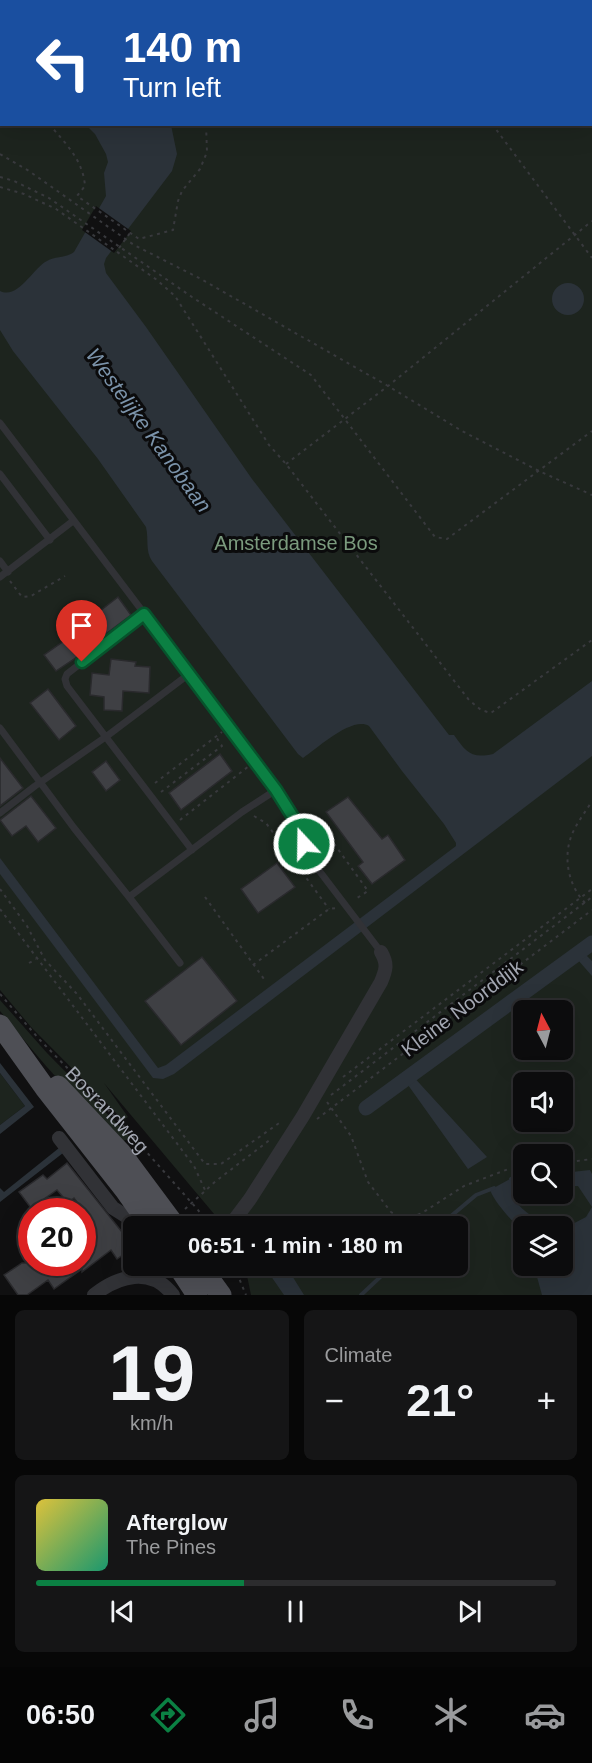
<!DOCTYPE html>
<meta charset="utf-8">
<style>
body{margin:0;font-family:Arial,sans-serif;background:#151516;color:#f1f3f6;height:100vh;display:flex;flex-direction:column;font-size:22px;white-space:nowrap}
*{box-sizing:border-box;margin:0}
p{font-size:20px;color:#9a9b9d}
.icon{flex:none;width:33px;height:33px;fill:none;stroke:currentColor;stroke-width:2;stroke-linecap:round;stroke-linejoin:round}
.map{position:relative;height:1295px;overflow:hidden}
.sheet{display:flex;flex-direction:column;gap:15px;padding:15px;background:#070707;flex:1}
.sheet>*{flex:none}
.guide{position:absolute;left:0px;top:0px;width:592px;height:126px;box-shadow:0 6px 24px #0002,0 0 0 2px #2c2c2e;background:#1a4fa0;color:#fff;overflow:hidden}
.needle{width:39px;rotate:353deg}
.buttons{position:absolute;left:513px;top:1000px;display:grid;gap:12px}
.buttons a{display:grid;place-items:center;width:60px;height:60px;border-radius:9px;background:#0c0c0d;box-shadow:0 6px 24px #0002,0 0 0 2px #2c2c2e;font-size:30px}
.speed{position:absolute;left:18px;top:1198px;display:flex;gap:12px;font-size:30px;font-weight:700;text-align:center}
.speed>*{display:grid;place-content:center;width:78px;height:78px;border-radius:50%;background:#0c0c0d;box-shadow:0 6px 24px #0002,0 0 0 2px #2c2c2e;line-height:1}
.speed .limit{border:9px solid #d22;background:#fff;color:#111}
.pin{position:absolute;display:grid;place-items:center;width:51px;height:51px;color:#fff;margin:-62px -26px;border-radius:50% 50% 50% 0;rotate:-45deg;box-shadow:0 0 6px #0007}
.pin .icon{rotate:45deg}
.me{position:absolute;width:66px;margin:-33px;rotate:339deg;stroke-linejoin:round;filter:drop-shadow(0 0 4px #0008)}
.turn{display:flex;align-items:center;gap:21px;height:126px;padding:0 24px;font-size:27px}
.turn .icon{width:78px;height:78px;stroke-width:2.5}
.turn b{display:block;font-size:42px;line-height:51px}
.big{font-size:45px;font-weight:600;line-height:1.1}
.sheet .tile{flex:1;display:flex;flex-direction:column;justify-content:center;gap:9px;min-width:0;padding:0 21px;border-radius:9px;background:#151516}
.sheet .dial{align-items:center;gap:0}
.dial b{font-size:78px;line-height:1}
.song{display:flex;align-items:center;gap:18px}
.cover{width:72px;height:72px;border-radius:9px;background:linear-gradient(135deg,hsl(50 70% 55%),hsl(160 70% 35%))}
.played{height:6px;border-radius:3px;background:linear-gradient(90deg,#0b8043 40%,#2c2c2e 40%)}
.keys{display:flex;justify-content:space-around;direction:ltr}
.heat{display:flex;justify-content:space-between;align-items:center;font-size:33px;direction:ltr}
.sheet .tiles{flex:1;display:grid;gap:15px;grid-template-columns:1fr 1fr}
.tile:last-child{grid-column:span 2}
.trip{position:absolute;left:123px;top:1216px;width:345px;height:60px;border-radius:9px;background:#0c0c0d;box-shadow:0 6px 24px #0002,0 0 0 2px #2c2c2e;font-weight:600;line-height:60px;text-align:center}
.dock{display:flex;height:96px;justify-content:space-around;align-items:center;background:#050505;color:#9a9b9d}
.dock .icon{width:42px;height:42px}
.dock .on{color:#0b8043}
.dock b{font-size:27px;color:#f1f3f6}
.map>svg:first-child{display:block}
.green{fill:#1d241e;fill-rule:evenodd}
.water{fill:#2b3239}
.pier{fill:#101011}
.lines{fill:none;stroke-linecap:round;stroke-linejoin:round}
.stream{stroke:#2b3239;stroke-width:4}
.canal{stroke:#2b3239;stroke-width:15}
.building{fill:#3f4044;stroke:#2a2a2d;stroke-width:1.5}
.path{stroke:#38393d;stroke-width:2;stroke-dasharray:3 4.5;stroke-linecap:butt}
.lane{stroke:#313236;stroke-width:7}
.street{stroke:#313236;stroke-width:14}
.primary{stroke:#4e4f55;stroke-width:21}
.route-casing{stroke:#07532c;stroke-width:15}
.route{stroke:#0b8043;stroke-width:10}
.labels{text-anchor:middle;dominant-baseline:central;stroke-width:6;stroke-linejoin:round;paint-order:stroke}
.park-label{font-size:20px;fill:#7b9b7e;stroke:#0b0b0c}
.street-label{font-size:20px;fill:#a2a6b1;stroke:#0b0b0c}
.water-label{font-size:21px;font-style:italic;fill:#7b93aa;stroke:#0b0b0c}
</style>
<div class="map">
<svg width="592" height="1295" viewBox="0 0 592 1295">
<rect width="100%" height="100%" fill="#101011"/>
<path class="green" d="M0,0H592V1295H251L245,1266H458V1227H225L104,1083L128,1117L123,1120L31,1027L0,990ZM2,2H591V124H2ZM524,1011H562V1050H524ZM524,1083H562V1122H524ZM524,1155H562V1194H524ZM524,1227H562V1266H524Z
M0,1000L47,1053L131,1138L123,1141C76,1104 38,1057 0,1011Z
M0,1073L25,1106L0,1125Z"/>
<path class="water" d="M86,125H171L177,154L172,171L106,258L104,264L106,273L146,327L252,479L449,735H454C466,752 471,759 493,754L592,681V756L174,1074L163,1079L153,1078L0,874V858L158,1068L166,1065L456,846V843L444,824L402,771L369,726C352,716 318,748 303,758L298,754L152,561C145,550 149,540 146,527L98,459L13,351L0,330V291C18,300 33,268 47,261C56,256 66,258 74,252L106,196L104,173L108,162L106,154L95,134Z
M552 299a16 16 0 1 1 32 0a16 16 0 1 1-32 0Z
M578,947L592,961V976L571,952Z
M0,1063L34,1107L0,1134V1125L25,1106L0,1073Z
M410,1073L487,1157L468,1169L403,1078Z
M59,1148L63,1153L0,1202V1188L4,1192Z
M590,1170L592,1174V1207L578,1186H563V1173Z
M523,1175V1188L519,1190L515,1200C523,1213 536,1217 547,1227H524L523,1237C514,1219 498,1209 490,1190L512,1178Z
M592,1207V1295H542L534,1266H562L563,1229L586,1217Z
M264,1266H286L304,1295H284Z"/>
<path class="pier" d="M96,206L131,231L114,253L82,230Z"/>
<g class="lines">
<path class="stream" d="M511,1179L518,1175H524
M438,1227L476,1195L494,1188
M361,1295L392,1266"/>
<path class="canal" d="M366,1108L592,943"/>
</g>
<path class="building" d="M118,597L131,615L78,655H80L56,671L44,655L98,617L96,614Z
M111,659L136,662L135,666L150,667L149,693L123,691L122,711L104,710V697L90,695L92,673L109,675Z
M48,689L76,726L59,740L30,703Z
M220,754L232,771L181,810L169,793Z
M0,758L23,788L0,806Z
M106,761L120,780L106,791L92,772Z
M31,796L56,828L38,842L26,826L12,836L0,820Z
M348,797L382,839L388,835L405,860L372,884L358,866L363,862L326,812Z
M277,863L295,887L258,913L241,889Z
M202,957L237,1001L181,1045L145,1001Z
M67,1163L134,1247L117,1259L111,1250L82,1272V1269L54,1289L48,1280L27,1295H18L4,1275L22,1263H82V1209L74,1198L68,1203L57,1190L31,1208L19,1192L43,1175L47,1179Z"/>
<g class="lines">
<g class="path">
<path d="M118,0L119,2"/>
<path d="M399,0L400,2"/>
<path d="M231,2L233,0"/>
<path d="M0,69L2,70"/>
<path d="M49,124C66,144 83,160 85,186L77,196L139,239L173,230L178,201L182,191L200,169L207,152L206,124"/>
<path d="M492,124L592,258"/>
<path d="M0,154L29,171L134,245L201,279L388,386L462,431L539,471L592,495"/>
<path d="M0,177L14,181L49,198L192,297L311,375L435,537L447,539L592,431"/>
<path d="M0,187L24,194L56,209L157,280L175,296L269,445L286,464L469,700L481,710L491,713L592,640"/>
<path d="M119,248L130,233"/>
<path d="M286,464L388,386L592,221"/>
<path d="M10,581L22,597L31,596L65,576"/>
<path d="M155,783L222,732"/>
<path d="M161,792L222,746L216,737"/>
<path d="M254,816L266,823L329,909"/>
<path d="M180,820L249,766"/>
<path d="M308,827L314,828L321,838L327,834L368,891L354,900"/>
<path d="M0,889L27,926L45,960L77,994L205,1164H221L282,1121"/>
<path d="M205,897L264,979"/>
<path d="M585,903C567,884 562,853 574,830C579,820 586,811 592,801"/>
<path d="M0,909L194,1166L205,1190"/>
<path d="M29,963L36,959"/>
<path d="M253,965L329,909L336,908"/>
<path id="s1" d="M0,994L39,1039L119,1121L198,1210L210,1227"/>
<path d="M343,1077L592,889"/>
<path d="M331,1095L592,897"/>
<path d="M327,1102L351,1136L368,1182L391,1212L401,1218H410L422,1213L464,1186L511,1168L524,1167"/>
<path d="M317,1119L592,910"/>
<path d="M562,1163L592,1159"/>
<path d="M185,1209L216,1181L271,1139"/>
<path d="M234,1266L246,1295"/>
</g>
<path class="lane" d="M0,423L256,761L298,825L308,856L381,952
M0,474L50,540
M0,561L8,572
M0,577L73,521
M144,614L67,674L65,679L67,686L192,850
M0,728L74,828L129,897L242,812L276,790
M0,813L35,786L107,736L189,674
M129,897L180,963"/>
<path class="street" d="M59,1138L113,1208L129,1218L137,1227
M229,1227L250,1199L303,1116L381,982C386,970 388,964 381,952
M94,1295C118,1276 151,1266 173,1295"/>
<path class="primary" d="M0,1025L45,1088L125,1190L151,1227
M58,1086L121,1153L176,1227
M178,1266L197,1295
M200,1266L221,1295"/>
</g>
<g class="lines">
<defs>
<path id="route" d="M82,662L144,614L276,790L298,825L304,844"/>
</defs>
<use href="#route" class="route-casing"/>
<use href="#route" class="route"/>
</g>
<g class="labels">
<g class="park-label">
<text x="296" y="543">Amsterdamse Bos</text>
</g>
<g class="street-label">
<text transform="translate(462 1008) rotate(-37)">Kleine Noorddijk</text>
<text stroke="none"><textPath href="#s1" startOffset="158">Bosrandweg</textPath></text>
</g>
<g class="water-label">
<text transform="translate(149 430) rotate(54)">Westelijke Kanobaan</text>
</g>
</g>
</svg>
<div class="buttons">
<a><svg class="needle" viewBox="-14 -14 28 28"><path d="M0-13l5 13h-10z" fill="#e53935"/><path d="M0 13l5-13h-10z" fill="#9a9b9d"/></svg></a>
<a><svg class="icon" aria-label="sound" viewBox="0 0 24 24"><path d="M4 9h4l5-4v14l-5-4H4zM17 9q2 3 0 6"/></svg></a>
<a><svg class="icon" aria-label="search" viewBox="0 0 24 24"><circle cx="10" cy="10" r="6"/><path d="M15 15l6 6"/></svg></a>
<a><svg class="icon" aria-label="layers" viewBox="0 0 24 24"><path d="M12 4l9 5-9 5-9-5zM3 14l9 5 9-5"/></svg></a>
</div>
<div class="speed"><div class="limit">20</div></div>
<div class="pin" style="left:82px;top:662px;background:#d93025"><svg class="icon" aria-label="arrive" viewBox="0 0 24 24"><path d="M6 21V4h12l-3 4 3 4H6"/></svg></div>
<svg class="me" style="left:304px;top:844px" viewBox="-20 -20 40 40"><circle r="17" fill="#0b8043" stroke="#fff" stroke-width="3"/><path d="M0-11L8 9 0 5-8 9z" fill="#fff"/></svg>
<div class="trip">06:51 · 1 min · 180 m</div>
<div class="guide">
<div class="turn"><svg class="icon" aria-label="left" viewBox="0 0 24 24"><path d="M17 20v-9H6M10 6l-5 5 5 5"/></svg><div><b>140 m</b>Turn left</div></div>
</div>
</div>
<section class="sheet">
<div class="tiles">
<div class="tile dial"><b>19</b><p>km/h</p></div>
<div class="tile"><p>Climate</p>
<div class="heat"><a>−</a><b class="big">21°</b><a>+</a></div>
</div>
<div class="tile">
<div class="song"><i class="cover"></i><div><b>Afterglow</b><p>The Pines</p></div></div>
<div class="played"></div>
<div class="keys"><svg class="icon" aria-label="previous" viewBox="0 0 24 24"><path d="M18 5L8 12l10 7zM5 5v14"/></svg><svg class="icon" aria-label="pause" viewBox="0 0 24 24"><path d="M8 5v14M16 5v14"/></svg><svg class="icon" aria-label="next" viewBox="0 0 24 24"><path d="M6 5l10 7-10 7zM19 5v14"/></svg></div>
</div>
</div>
</section>
<nav class="dock">
<b>06:50</b>
<svg class="icon on" aria-label="directions" viewBox="0 0 24 24"><path d="M12 3l9 9-9 9-9-9zM9 14v-3h6M13 9l2 2-2 2"/></svg>
<svg class="icon" aria-label="music" viewBox="0 0 24 24"><path d="M9 18V5l10-2v13"/><circle cx="6" cy="18" r="3"/><circle cx="16" cy="16" r="3"/></svg>
<svg class="icon" aria-label="phone" viewBox="0 0 24 24"><path d="M5 4h4l2 5-3 2q2 4 5 5l2-3 5 2v4C11 20 4 13 5 4z"/></svg>
<svg class="icon" aria-label="climate" viewBox="0 0 24 24"><path d="M12 3v18M4 7l16 10M4 17L20 7"/></svg>
<svg class="icon" aria-label="car" viewBox="0 0 24 24"><path d="M5 17H2v-5l4-1 3-4h7l3 4 3 1v5h-3M9 17h6M6 11h13"/><circle cx="7" cy="17" r="2"/><circle cx="17" cy="17" r="2"/></svg>
</nav>
